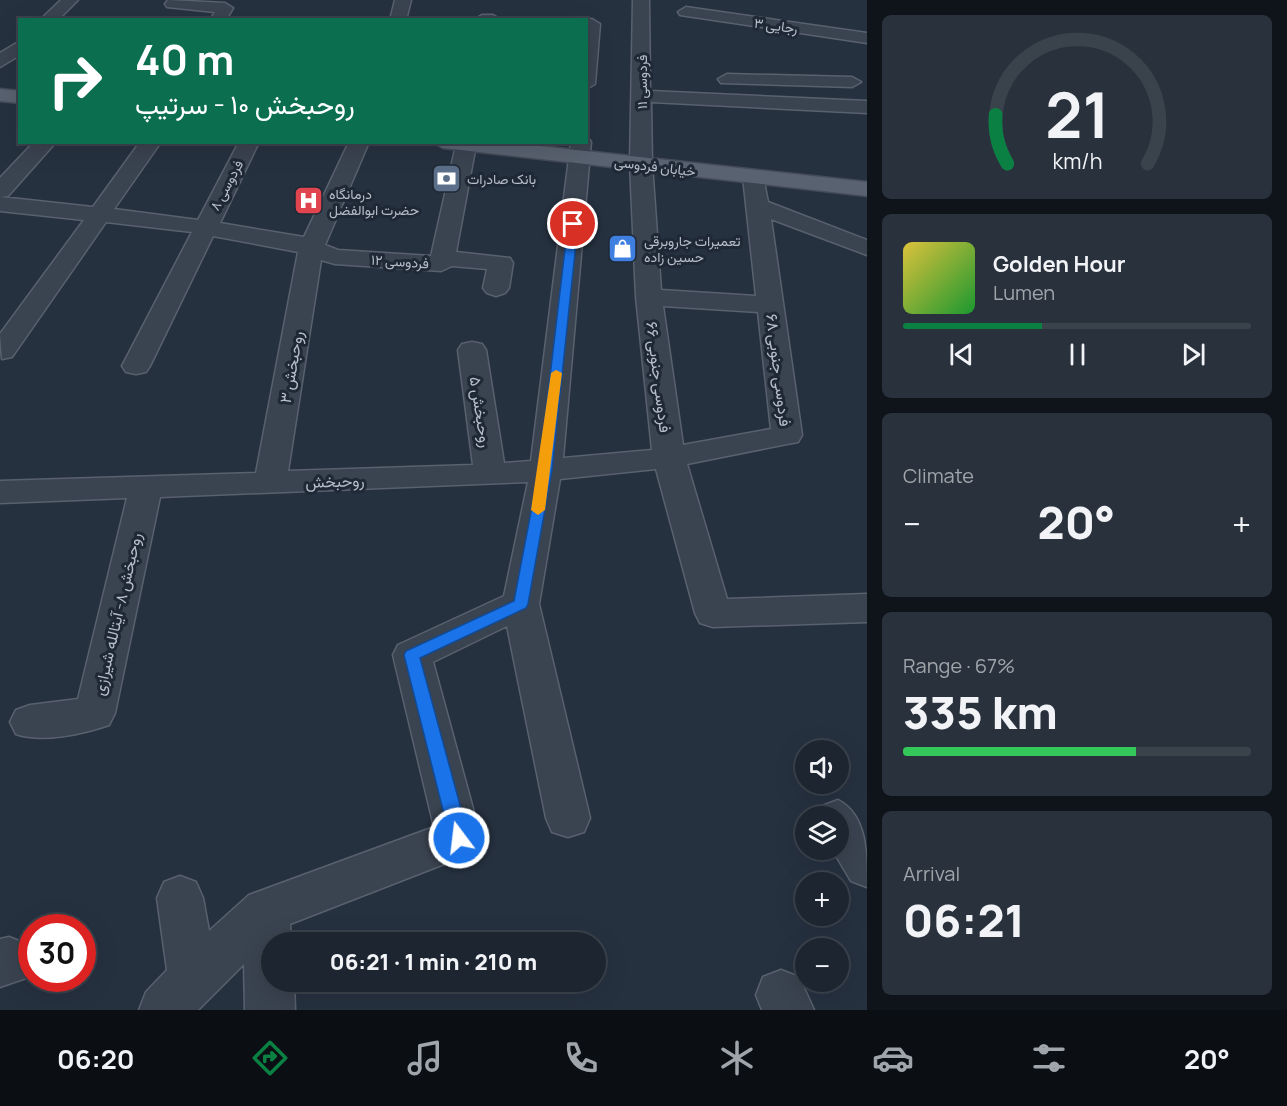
<!DOCTYPE html>
<meta charset="utf-8">
<style>
body{margin:0;font-family:Manrope,Vazirmatn,sans-serif;background:#29313c;color:#f1f3f6;height:100vh;display:flex;flex-direction:column;font-size:22px;white-space:nowrap}
*{box-sizing:border-box;margin:0}
p{font-size:20px;color:#a0a5ab}
.icon{flex:none;width:33px;height:33px;fill:none;stroke:currentColor;stroke-width:2;stroke-linecap:round;stroke-linejoin:round}
.map{position:relative;flex:1;overflow:hidden}
.sheet{display:flex;flex-direction:column;gap:15px;padding:15px;background:#0f141a;width:420px}
.sheet>*{flex:none}
.hud{position:absolute;left:18px;top:18px;width:570px;height:126px;border-radius:0px;box-shadow:0 6px 24px #0002,0 0 0 2px #3a424c;background:#0b6e4f;color:#fff;overflow:hidden}
.controls{position:absolute;left:795px;top:740px;display:grid;gap:12px}
.controls a{display:grid;place-items:center;width:54px;height:54px;border-radius:50%;background:#1c2530;box-shadow:0 6px 24px #0002,0 0 0 2px #3a424c;font-size:30px}
.speed{position:absolute;left:18px;top:914px;display:flex;gap:12px;font-size:30px;font-weight:700;text-align:center}
.speed>*{display:grid;place-content:center;width:78px;height:78px;border-radius:50%;background:#1c2530;box-shadow:0 6px 24px #0002,0 0 0 2px #3a424c;line-height:1}
.speed .limit{border:9px solid #d22;background:#fff;color:#111}
.pin{position:absolute;display:grid;place-items:center;width:51px;height:51px;color:#fff;margin:-26px;border:3px solid #fff;border-radius:50%;box-shadow:0 2px 6px #0007}
.me{position:absolute;width:66px;margin:-33px;rotate:345deg;stroke-linejoin:round;filter:drop-shadow(0 0 4px #0008)}
.turn{display:flex;align-items:center;gap:21px;height:126px;padding:0 18px;font-size:27px}
.turn .icon{width:78px;height:78px;stroke-width:2.5}
.turn b{display:block;font-size:42px;line-height:51px}
.big{font-size:45px;font-weight:800;line-height:1.1}
.sheet .widget{flex:1;display:flex;flex-direction:column;justify-content:center;gap:9px;min-width:0;padding:0 21px;border-radius:9px;background:#29313c}
.sheet .dial{align-items:center;gap:0}
.dial svg{height:156px;overflow:visible;fill:none;stroke:#3a424c;stroke-width:7;stroke-linecap:round;text-anchor:middle}
.dial text{fill:#f1f3f6;stroke:none}
.song{display:flex;align-items:center;gap:18px}
.cover{width:72px;height:72px;border-radius:9px;background:linear-gradient(135deg,hsl(50 70% 55%),hsl(130 70% 35%))}
.played{height:6px;border-radius:3px;background:linear-gradient(90deg,#0b8043 40%,#3a424c 40%)}
.keys{display:flex;justify-content:space-around;direction:ltr}
.heat{display:flex;justify-content:space-between;align-items:center;font-size:33px;direction:ltr}
.charge{height:9px;border-radius:4px;background:linear-gradient(90deg,#34c759 67%,#3a424c 0)}
.trip{position:absolute;left:261px;top:932px;width:345px;height:60px;border-radius:30px;background:#1c2530;box-shadow:0 6px 24px #0002,0 0 0 2px #3a424c;font-weight:800;line-height:60px;text-align:center}
.tabs{display:flex;height:96px;justify-content:space-around;align-items:center;background:#0b0f13;color:#a0a5ab}
.tabs .icon{width:42px;height:42px}
.tabs .current{color:#0b8043}
.tabs b{font-size:27px;color:#f1f3f6}
main{display:flex;flex:1;min-height:0}
.map>svg:first-child{display:block}
.lines{fill:none;stroke-linecap:round;stroke-linejoin:round}
.minor-casing{stroke:#58616d;stroke-width:3}
.major-casing{stroke:#444c59;stroke-width:3}
.minor{fill:#3a4350;fill-rule:evenodd}
.major{fill:#596270;fill-rule:evenodd}
.route{fill:#1a73e8;stroke:#114b97;stroke-width:1.5}
.slow{fill:#f59e0b}
.labels{text-anchor:middle;dominant-baseline:central;stroke-width:6;stroke-linejoin:round;paint-order:stroke}
.far-street-label{font-size:14px;fill:#b7beca;stroke:#1f2835}
.far-poi-label{font-size:14px;fill:#b7beca;stroke:#1f2835;text-anchor:start}
.street-label{font-size:16px;fill:#b7beca;stroke:#1f2835}
</style>
<main>
<div class="map">
<svg width="867" height="1010" viewBox="0 0 867 1010">
<rect width="100%" height="100%" fill="#263140"/>
<g class="lines">
<defs>
<path id="minor" d="M61,0H78L58,20H40Z
M168,0L225,3L233,8L226,20H210L215,12L167,7L165,4Z
M395,0H411L406,20H390Z
M633,0H649L650,91L867,101V113L651,102L652,164L661,290L756,296L743,177L746,172H762L768,202L867,240V255L771,219L802,435L798,442L787,444L687,464L727,599L867,594V622L713,627L700,623L695,613L656,469L560,479L539,604L590,818L584,832L568,837L552,832L546,818L507,626L433,662L481,838L475,852L290,924L291,942H272V981H294L295,1010H245L244,964L198,1010H139L146,992L167,970L157,898L164,882L180,876L196,882L203,898L209,931L249,895L434,827L393,655L398,645L504,596L528,482L160,497L115,713L109,725C83,734 42,743 16,734L10,722L16,710L30,705L78,699L127,498L0,503V481L256,473L298,252L213,236L150,366L146,372L136,374L126,372L122,366L192,232L106,222L12,357L2,359L0,334L84,220L0,211V178L34,142H56L8,196L1,197L93,207L140,142H161L114,209L198,220L239,142H259L220,223L304,237L349,142H369L325,245L338,250L431,256L456,145L457,142H475L476,145L456,252L510,258L513,263L509,288L505,293L496,296L487,293L483,288L487,269L452,266L441,271L335,264L321,260L288,471L473,465L458,350L462,344L472,342L482,344L486,350L504,463L531,461L571,142H586L588,138L591,142L563,458L652,450L636,297L630,164ZM663,306L758,312L771,429L683,445Z
M686,7L867,33V43L680,15L678,12Z
M482,15H493L501,20H474Z
M592,19L600,24L595,84L586,89V20Z
M20,41V55L0,67V53Z
M727,74L852,77L861,82L852,87L721,83L718,79Z
M838,800C867,815 867,852 867,887L851,881L832,849H838V816H818L822,806Z
M9,937L26,944C32,958 32,964 26,978L0,987V939Z
M781,970L799,977L814,1010H762L756,995L763,977Z"/>
<path id="major" d="M0,89L20,91V103L0,101Z
M433,142H503L867,182V196L443,148Z"/>
</defs>
<use href="#minor" class="minor-casing"/>
<use href="#major" class="major-casing"/>
<use href="#minor" class="minor"/>
<use href="#major" class="major"/>
</g>
<path class="route" d="M573,222L578,224L552,470L528,604L526,608L420,658L469,838L466,843L459,846L453,843L450,838L404,655L406,651L514,601L539,470L568,224Z"/>
<path class="slow" d="M556,370L562,373L545,510L538,515L531,510L551,373Z"/>
<defs>
<symbol id="bank-square" viewBox="-11 -11 22 22"><rect x="-9" y="-9" width="18" height="18" rx="4" fill="#5c6f8a" stroke="#1f2835"/><path d="M-6-4H6V4H-6ZM0-2.3a2.3 2.3 0 1 0 0 4.6a2.3 2.3 0 1 0 0-4.6Z" fill="#fff"/></symbol>
<symbol id="hospital-square" viewBox="-11 -11 22 22"><rect x="-9" y="-9" width="18" height="18" rx="4" fill="#e0444e" stroke="#1f2835"/><path d="M-5-5h3v3.5h4V-5h3V5h-3V1.5h-4V5h-3Z" fill="#fff"/></symbol>
<symbol id="shop-square" viewBox="-11 -11 22 22"><rect x="-9" y="-9" width="18" height="18" rx="4" fill="#3f7fe0" stroke="#1f2835"/><path d="M-5-2.5h2.3a2.7 3.5 0 0 1 5.4 0H5L5.5 6h-11ZM-1.5-2.5h3a1.5 2.3 0 0 0-3 0Z" fill="#fff"/></symbol>
</defs>
<g fill-rule="evenodd">
<use href="#bank-square" x="430" y="162" width="33" height="33"/>
<use href="#hospital-square" x="292" y="184" width="33" height="33"/>
<use href="#shop-square" x="606" y="232" width="33" height="33"/>
</g>
<g class="labels">
<g class="far-street-label">
<text transform="translate(776 25) rotate(8)">رجایی ۳</text>
<text transform="translate(641 82) rotate(-90)">فردوسی ۱۱</text>
<text transform="translate(655 166) rotate(7)">خیابان فردوسی</text>
<text transform="translate(226 185) rotate(-62)">فردوسی ۸</text>
<text transform="translate(400 261) rotate(4)">فردوسی ۱۲</text>
</g>
<g class="far-poi-label">
<text x="467" y="178">بانک صادرات</text>
<text x="329" y="193">درمانگاه<tspan x="329" dy="16">حضرت ابوالفضل</tspan></text>
<text x="644" y="240">تعمیرات جاروبرقی<tspan x="644" dy="16">حسین زاده</tspan></text>
</g>
<g class="street-label">
<text transform="translate(291 367) rotate(-80)">روحبخش ۳</text>
<text transform="translate(779 370) rotate(83)">فردوسی جنوبی ۶۸</text>
<text transform="translate(659 377) rotate(83)">فردوسی جنوبی ۶۶</text>
<text transform="translate(481 412) rotate(81)">روحبخش ۵</text>
<text transform="translate(335 481) rotate(-2)">روحبخش</text>
<text transform="translate(117 614) rotate(-77)">روحبخش ۸- آیتالله شیرازی</text>
</g>
</g>
</svg>
<div class="controls">
<a><svg class="icon" aria-label="sound" viewBox="0 0 24 24"><path d="M4 9h4l5-4v14l-5-4H4zM17 9q2 3 0 6"/></svg></a>
<a><svg class="icon" aria-label="layers" viewBox="0 0 24 24"><path d="M12 4l9 5-9 5-9-5zM3 14l9 5 9-5"/></svg></a>
<a>+</a>
<a>−</a>
</div>
<div class="speed"><div class="limit">30</div></div>
<div class="pin" style="left:573px;top:224px;background:#d93025"><svg class="icon" aria-label="arrive" viewBox="0 0 24 24"><path d="M6 21V4h12l-3 4 3 4H6"/></svg></div>
<svg class="me" style="left:459px;top:838px" viewBox="-20 -20 40 40"><circle r="17" fill="#1a73e8" stroke="#fff" stroke-width="3"/><path d="M0-11L8 9 0 5-8 9z" fill="#fff"/></svg>
<div class="trip">06:21 · 1 min · 210 m</div>
<div class="hud">
<div class="turn"><svg class="icon" aria-label="right" viewBox="0 0 24 24"><path d="M7 20v-9h11M14 6l5 5-5 5"/></svg><div><b>40 m</b>روحبخش ۱۰ - سرتیپ</div></div>
</div>
</div>
<section class="sheet">
<div class="widget dial"><svg viewBox="0 0 100 80">
<path d="M14 69A42 42 0 1 1 86 69"/>
<path d="M14 69A42 42 0 0 1 8 44" stroke="#0b8043"/>
<text x="50" y="56" font-size="32" font-weight="700">21</text>
<text x="50" y="72" font-size="11">km/h</text>
</svg></div>
<div class="widget">
<div class="song"><i class="cover"></i><div><b>Golden Hour</b><p>Lumen</p></div></div>
<div class="played"></div>
<div class="keys"><svg class="icon" aria-label="previous" viewBox="0 0 24 24"><path d="M18 5L8 12l10 7zM5 5v14"/></svg><svg class="icon" aria-label="pause" viewBox="0 0 24 24"><path d="M8 5v14M16 5v14"/></svg><svg class="icon" aria-label="next" viewBox="0 0 24 24"><path d="M6 5l10 7-10 7zM19 5v14"/></svg></div>
</div>
<div class="widget"><p>Climate</p>
<div class="heat"><a>−</a><b class="big">20°</b><a>+</a></div>
</div>
<div class="widget"><p>Range · 67%</p><b class="big">335 km</b><div class="charge"></div></div>
<div class="widget"><p>Arrival</p><b class="big">06:21</b></div>
</section>
</main>
<nav class="tabs">
<b>06:20</b>
<svg class="icon current" aria-label="directions" viewBox="0 0 24 24"><path d="M12 3l9 9-9 9-9-9zM9 14v-3h6M13 9l2 2-2 2"/></svg>
<svg class="icon" aria-label="music" viewBox="0 0 24 24"><path d="M9 18V5l10-2v13"/><circle cx="6" cy="18" r="3"/><circle cx="16" cy="16" r="3"/></svg>
<svg class="icon" aria-label="phone" viewBox="0 0 24 24"><path d="M5 4h4l2 5-3 2q2 4 5 5l2-3 5 2v4C11 20 4 13 5 4z"/></svg>
<svg class="icon" aria-label="climate" viewBox="0 0 24 24"><path d="M12 3v18M4 7l16 10M4 17L20 7"/></svg>
<svg class="icon" aria-label="car" viewBox="0 0 24 24"><path d="M5 17H2v-5l4-1 3-4h7l3 4 3 1v5h-3M9 17h6M6 11h13"/><circle cx="7" cy="17" r="2"/><circle cx="17" cy="17" r="2"/></svg>
<svg class="icon" aria-label="filters" viewBox="0 0 24 24"><path d="M4 7h16M4 17h16"/><circle cx="9" cy="7" r="2"/><circle cx="15" cy="17" r="2"/></svg>
<b>20°</b>
</nav>
